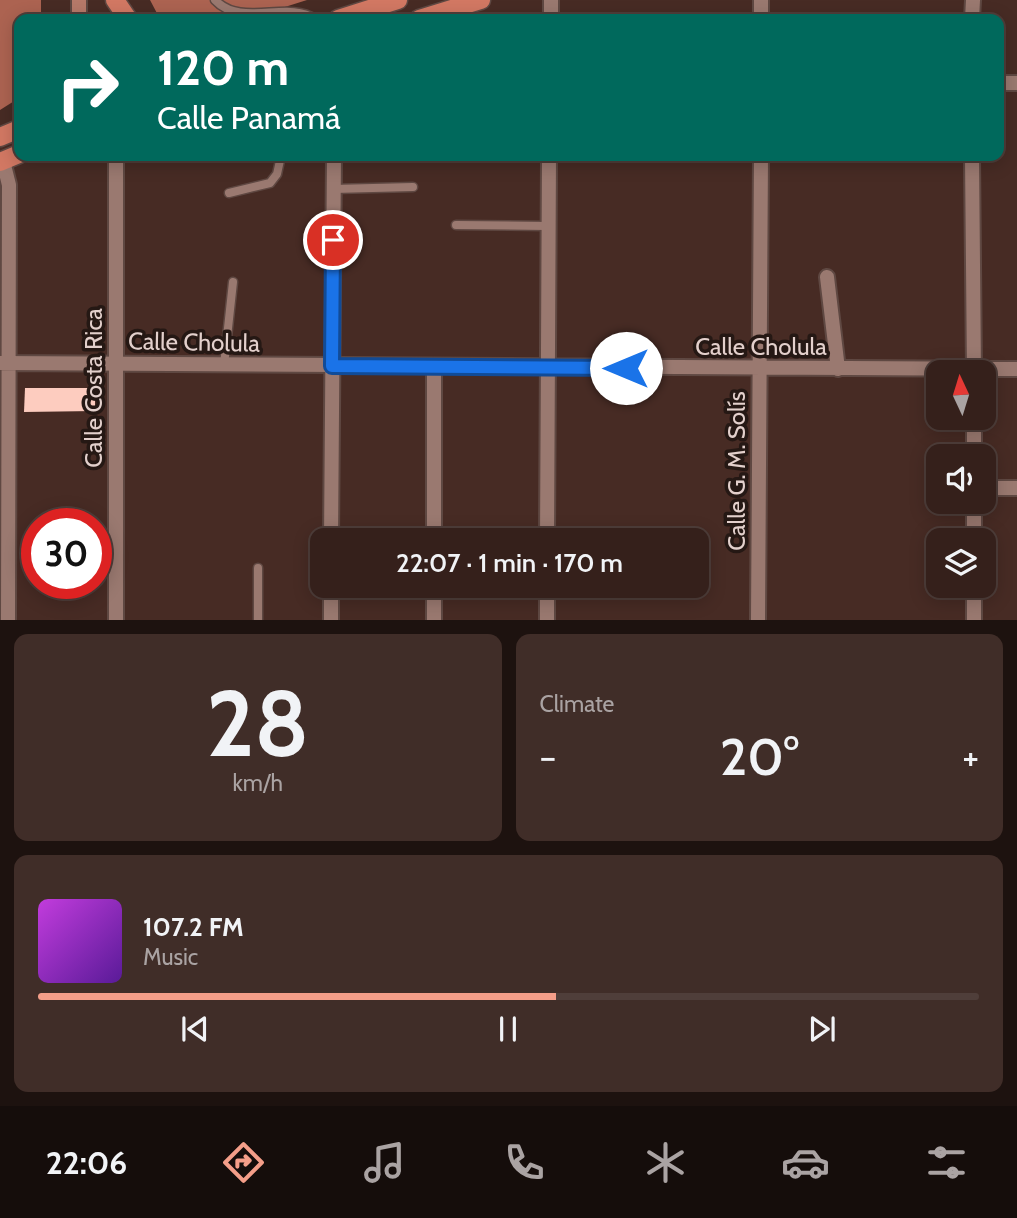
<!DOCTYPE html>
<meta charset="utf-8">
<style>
body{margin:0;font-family:Cabin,sans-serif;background:#402d28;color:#f1f3f6;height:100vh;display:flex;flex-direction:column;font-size:26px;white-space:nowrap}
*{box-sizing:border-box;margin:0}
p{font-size:23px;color:#aaa3a3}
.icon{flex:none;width:38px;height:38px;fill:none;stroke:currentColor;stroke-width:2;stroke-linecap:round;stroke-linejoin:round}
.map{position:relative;height:620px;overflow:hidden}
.details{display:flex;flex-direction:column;gap:14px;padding:14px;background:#1d120f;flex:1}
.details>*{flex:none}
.banner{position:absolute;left:14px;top:14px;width:990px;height:147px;border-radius:14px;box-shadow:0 4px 18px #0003,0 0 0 2px #4f3e3a;background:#00695c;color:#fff;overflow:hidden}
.needle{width:46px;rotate:356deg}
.buttons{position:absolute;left:926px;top:360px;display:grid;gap:14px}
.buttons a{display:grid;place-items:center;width:70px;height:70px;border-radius:14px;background:#35201b;box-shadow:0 4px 18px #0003,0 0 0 2px #4f3e3a;font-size:35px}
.speed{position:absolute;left:21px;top:508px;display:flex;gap:14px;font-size:35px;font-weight:700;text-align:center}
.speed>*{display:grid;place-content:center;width:91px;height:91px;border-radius:50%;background:#35201b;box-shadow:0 4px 18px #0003,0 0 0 2px #4f3e3a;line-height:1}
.speed .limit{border:10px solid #d22;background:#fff;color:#111}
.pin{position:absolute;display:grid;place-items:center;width:60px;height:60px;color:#fff;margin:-30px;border:4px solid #fff;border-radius:50%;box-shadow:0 2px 7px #0007}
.me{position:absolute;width:77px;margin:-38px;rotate:270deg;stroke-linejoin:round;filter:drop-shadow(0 0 5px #0008)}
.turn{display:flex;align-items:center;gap:24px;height:147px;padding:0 28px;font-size:32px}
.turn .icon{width:91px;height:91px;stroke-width:2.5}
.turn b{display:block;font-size:49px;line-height:60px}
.big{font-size:52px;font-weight:600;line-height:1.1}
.details .widget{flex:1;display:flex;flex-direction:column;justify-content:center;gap:10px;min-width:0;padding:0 24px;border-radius:14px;background:#402d28}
.details .dial{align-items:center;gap:0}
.dial b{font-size:91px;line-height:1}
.song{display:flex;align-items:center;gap:21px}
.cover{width:84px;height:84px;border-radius:10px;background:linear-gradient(135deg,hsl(290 70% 55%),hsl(270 70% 35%))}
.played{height:7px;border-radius:4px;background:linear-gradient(90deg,#f49e89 55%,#4f3e3a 55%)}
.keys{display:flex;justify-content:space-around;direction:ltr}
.heat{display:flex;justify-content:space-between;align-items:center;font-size:38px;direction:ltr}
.details .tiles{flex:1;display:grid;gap:14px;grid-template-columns:1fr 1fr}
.widget:last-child{grid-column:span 2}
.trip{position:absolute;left:310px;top:528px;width:399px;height:70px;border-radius:14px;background:#35201b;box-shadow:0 4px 18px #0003,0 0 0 2px #4f3e3a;font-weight:600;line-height:70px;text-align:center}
.tabs{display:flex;height:112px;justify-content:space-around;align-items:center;background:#150d0b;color:#aaa3a3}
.tabs .icon{width:49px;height:49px}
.tabs .selected{color:#f49e89}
.tabs b{font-size:32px;color:#f1f3f6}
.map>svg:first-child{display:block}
.water{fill:#ac6351}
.building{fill:#fdccbf}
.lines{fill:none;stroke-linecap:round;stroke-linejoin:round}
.service-casing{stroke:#5f4842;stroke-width:11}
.minor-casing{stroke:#5f4842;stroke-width:18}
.tertiary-casing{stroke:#5f4842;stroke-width:18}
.secondary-casing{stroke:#5f4842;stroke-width:18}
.primary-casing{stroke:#5f4842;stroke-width:21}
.service{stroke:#9a7970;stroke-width:8}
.minor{stroke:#9a7970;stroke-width:14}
.tertiary{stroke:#9a7970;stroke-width:14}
.secondary{stroke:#b67969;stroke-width:14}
.primary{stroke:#d27863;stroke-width:18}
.route-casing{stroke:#114b97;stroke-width:18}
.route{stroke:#1a73e8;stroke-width:12}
.labels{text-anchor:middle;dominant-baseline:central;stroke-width:7;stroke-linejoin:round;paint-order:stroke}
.street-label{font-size:24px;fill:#e3d0cc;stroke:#251814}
</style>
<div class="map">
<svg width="1017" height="620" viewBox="0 0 1017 620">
<rect width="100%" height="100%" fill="#472b24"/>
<path class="water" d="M0,0H41V19H19V98L0,110Z
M150,0H307L247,19H160Z"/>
<path class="building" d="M25,388H95V411L24,412Z"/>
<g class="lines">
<defs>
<path id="service" d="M215,0C241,28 288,0 315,19
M333,189L413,187
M229,193L270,183L277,174L281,156
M456,225L548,226
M224,365L233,282
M258,568V620"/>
<path id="minor" d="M761,0V19
M551,19V0
M972,19L973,0
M999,83H1017
M972,156L974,373
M3,161L9,185L8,620
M827,277L838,369
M0,363L1017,369
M974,418V457
M984,488H1017
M974,502V541
M434,541V367
M547,541L549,156
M547,586V620
M974,586V620
M434,620V586
M758,620L761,156"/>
<path id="tertiary" d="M116,156V620
M331,541L334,156
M331,620V586"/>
<path id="secondary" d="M79,0V19"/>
<path id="primary" d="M115,0L128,19
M338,19L398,0
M419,19L481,0
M0,137L19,129
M0,162L19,154"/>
</defs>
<use href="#service" class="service-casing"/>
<use href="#minor" class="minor-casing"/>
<use href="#tertiary" class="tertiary-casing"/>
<use href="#secondary" class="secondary-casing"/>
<use href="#primary" class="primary-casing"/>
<use href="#service" class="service"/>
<use href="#minor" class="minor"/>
<use href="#tertiary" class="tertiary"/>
<use href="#secondary" class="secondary"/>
<use href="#primary" class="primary"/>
</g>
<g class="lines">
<defs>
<path id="route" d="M333,240L332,366L626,368"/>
</defs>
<use href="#route" class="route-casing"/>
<use href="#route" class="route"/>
</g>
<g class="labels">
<g class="street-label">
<text transform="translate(194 342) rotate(1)">Calle Cholula</text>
<text x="761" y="346">Calle Cholula</text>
<text transform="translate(93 388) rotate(-90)">Calle Costa Rica</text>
<text transform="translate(736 471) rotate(-90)">Calle G. M. Solís</text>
</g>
</g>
</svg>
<div class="buttons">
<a><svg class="needle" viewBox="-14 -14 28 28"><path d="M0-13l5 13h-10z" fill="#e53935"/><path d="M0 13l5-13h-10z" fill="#aaa3a3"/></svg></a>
<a><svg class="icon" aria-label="sound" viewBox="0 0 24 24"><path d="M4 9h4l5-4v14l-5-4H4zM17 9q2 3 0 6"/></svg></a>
<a><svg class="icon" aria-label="layers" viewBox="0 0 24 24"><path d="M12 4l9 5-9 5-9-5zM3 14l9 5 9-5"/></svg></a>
</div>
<div class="speed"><div class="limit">30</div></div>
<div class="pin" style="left:333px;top:240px;background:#d93025"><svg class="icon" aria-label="arrive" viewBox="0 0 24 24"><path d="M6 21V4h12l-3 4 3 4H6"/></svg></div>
<svg class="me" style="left:626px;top:368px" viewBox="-20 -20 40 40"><circle r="19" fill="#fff"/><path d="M0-13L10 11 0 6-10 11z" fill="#1a73e8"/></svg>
<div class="trip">22:07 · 1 min · 170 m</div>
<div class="banner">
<div class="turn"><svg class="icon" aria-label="right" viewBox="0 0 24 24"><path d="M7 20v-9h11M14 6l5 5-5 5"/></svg><div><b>120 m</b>Calle Panamá</div></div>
</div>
</div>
<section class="details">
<div class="tiles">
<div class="widget dial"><b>28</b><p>km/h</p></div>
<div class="widget"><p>Climate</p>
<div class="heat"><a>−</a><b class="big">20°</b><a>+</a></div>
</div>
<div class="widget">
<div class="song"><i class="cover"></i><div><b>107.2 FM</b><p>Music</p></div></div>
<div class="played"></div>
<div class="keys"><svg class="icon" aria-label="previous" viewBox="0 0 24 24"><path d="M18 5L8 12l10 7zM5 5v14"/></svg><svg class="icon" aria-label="pause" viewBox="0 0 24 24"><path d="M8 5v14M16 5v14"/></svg><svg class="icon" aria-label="next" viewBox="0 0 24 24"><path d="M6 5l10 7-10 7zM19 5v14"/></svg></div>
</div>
</div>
</section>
<nav class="tabs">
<b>22:06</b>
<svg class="icon selected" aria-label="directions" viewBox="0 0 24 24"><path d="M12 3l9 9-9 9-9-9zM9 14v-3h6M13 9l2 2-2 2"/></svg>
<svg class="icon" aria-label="music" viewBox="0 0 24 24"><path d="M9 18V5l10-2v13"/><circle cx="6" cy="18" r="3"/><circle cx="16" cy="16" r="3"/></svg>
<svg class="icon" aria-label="phone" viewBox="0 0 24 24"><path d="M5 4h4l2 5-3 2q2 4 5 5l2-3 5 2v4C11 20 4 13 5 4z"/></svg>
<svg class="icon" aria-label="climate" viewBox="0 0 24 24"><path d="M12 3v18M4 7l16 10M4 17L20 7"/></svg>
<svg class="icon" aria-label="car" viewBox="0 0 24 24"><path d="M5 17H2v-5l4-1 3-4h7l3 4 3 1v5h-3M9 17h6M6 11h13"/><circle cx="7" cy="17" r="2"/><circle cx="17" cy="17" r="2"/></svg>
<svg class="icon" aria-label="filters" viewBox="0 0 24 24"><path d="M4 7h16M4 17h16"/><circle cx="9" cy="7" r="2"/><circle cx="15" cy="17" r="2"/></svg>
</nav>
